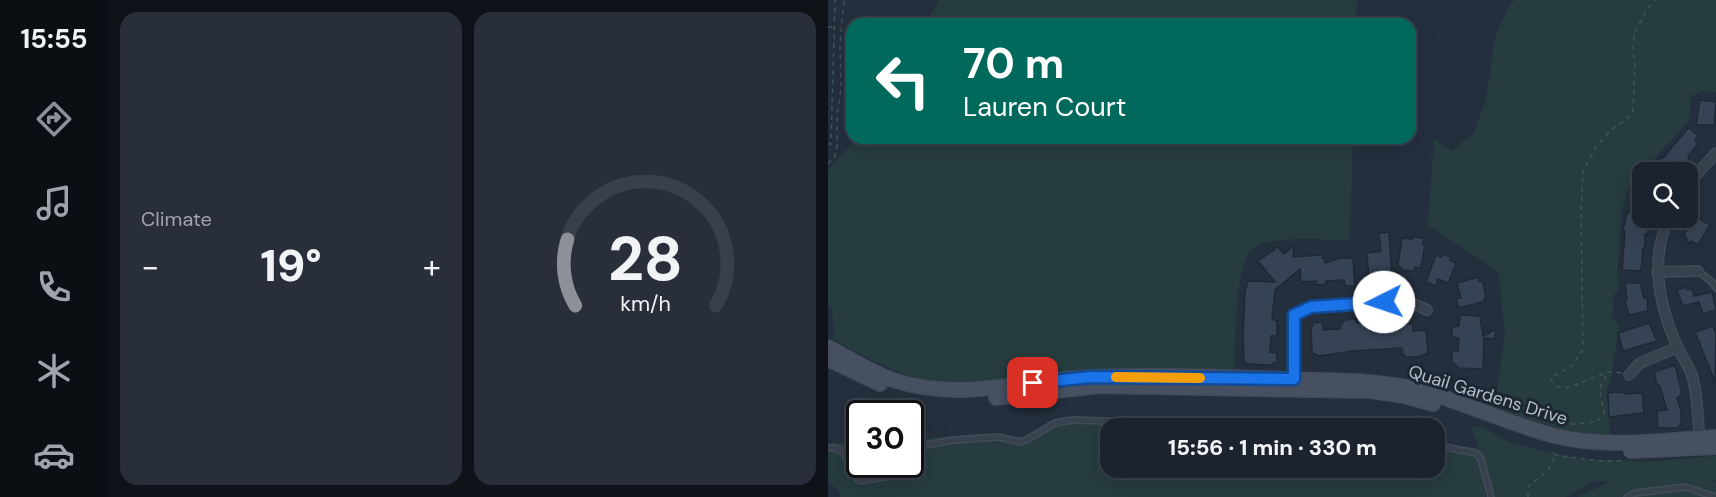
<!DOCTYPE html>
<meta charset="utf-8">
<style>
body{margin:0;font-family:"DM Sans",sans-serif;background:#282f3a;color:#f1f3f6;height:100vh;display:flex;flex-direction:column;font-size:22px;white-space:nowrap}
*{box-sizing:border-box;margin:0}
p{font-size:20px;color:#a0a4aa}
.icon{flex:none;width:33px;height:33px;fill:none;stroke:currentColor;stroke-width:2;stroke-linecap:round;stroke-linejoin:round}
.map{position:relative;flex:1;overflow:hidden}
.drawer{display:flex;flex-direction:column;gap:12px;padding:12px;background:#0f1319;width:720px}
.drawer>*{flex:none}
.guide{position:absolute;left:18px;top:18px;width:570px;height:126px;border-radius:18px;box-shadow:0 6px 24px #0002,0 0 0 2px #39404a;background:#00695c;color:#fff;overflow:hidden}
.fabs{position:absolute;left:804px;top:162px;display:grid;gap:12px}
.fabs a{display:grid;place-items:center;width:66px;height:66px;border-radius:12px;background:#1b232e;box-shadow:0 6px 24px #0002,0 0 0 2px #39404a;font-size:30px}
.speed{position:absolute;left:18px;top:400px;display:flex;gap:12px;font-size:30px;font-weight:700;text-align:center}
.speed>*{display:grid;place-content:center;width:78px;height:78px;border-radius:50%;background:#1b232e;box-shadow:0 6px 24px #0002,0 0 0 2px #39404a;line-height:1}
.speed .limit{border:3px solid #111;border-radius:9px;background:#fff;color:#111}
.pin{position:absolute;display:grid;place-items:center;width:51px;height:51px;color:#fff;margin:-26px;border-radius:12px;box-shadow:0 3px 9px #0006}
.me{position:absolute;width:66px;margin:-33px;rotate:266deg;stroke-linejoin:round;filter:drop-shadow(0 0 4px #0008)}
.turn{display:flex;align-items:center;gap:21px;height:126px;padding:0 18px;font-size:27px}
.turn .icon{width:78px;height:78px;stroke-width:2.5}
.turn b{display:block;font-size:42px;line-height:51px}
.big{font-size:45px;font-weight:800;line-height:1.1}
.drawer .tile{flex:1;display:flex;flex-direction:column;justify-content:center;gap:9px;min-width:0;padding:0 21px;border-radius:18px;background:#282f3a}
.drawer .dial{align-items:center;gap:0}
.dial svg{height:156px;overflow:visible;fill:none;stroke:#39404a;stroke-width:7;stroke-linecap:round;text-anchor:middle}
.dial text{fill:#f1f3f6;stroke:none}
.heat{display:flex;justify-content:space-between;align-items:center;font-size:33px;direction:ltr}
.drawer .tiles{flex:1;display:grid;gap:12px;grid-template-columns:repeat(2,1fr)}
.trip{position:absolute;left:272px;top:418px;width:345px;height:60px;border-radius:18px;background:#1b232e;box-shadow:0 6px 24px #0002,0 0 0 2px #39404a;font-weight:800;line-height:60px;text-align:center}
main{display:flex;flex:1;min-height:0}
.dock{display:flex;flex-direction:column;width:108px;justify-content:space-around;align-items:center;background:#0b0e12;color:#a0a4aa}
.dock .icon{width:42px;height:42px}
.dock .selected{color:#8c9099}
.dock b{font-size:27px;color:#f1f3f6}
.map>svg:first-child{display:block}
.green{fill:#263c3f}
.building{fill:#364354;stroke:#1f2835;stroke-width:1.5}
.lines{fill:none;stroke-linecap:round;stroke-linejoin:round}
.lane-casing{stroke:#414a57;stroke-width:8}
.street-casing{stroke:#414a57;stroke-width:12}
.secondary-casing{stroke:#414a57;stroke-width:16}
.path{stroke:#3f5557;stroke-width:1.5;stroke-dasharray:4.5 4.5;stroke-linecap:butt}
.lane{stroke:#38414e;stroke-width:4.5}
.street{stroke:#38414e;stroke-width:9}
.secondary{stroke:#465061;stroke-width:14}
.route-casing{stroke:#114b97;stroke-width:15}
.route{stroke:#1a73e8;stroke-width:10}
.slow{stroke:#f59e0b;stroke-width:10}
.labels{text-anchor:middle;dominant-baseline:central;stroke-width:6;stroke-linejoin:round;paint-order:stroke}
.street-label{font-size:18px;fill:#b4bcc9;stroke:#1d2633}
</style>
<main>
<nav class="dock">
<b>15:55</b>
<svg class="icon selected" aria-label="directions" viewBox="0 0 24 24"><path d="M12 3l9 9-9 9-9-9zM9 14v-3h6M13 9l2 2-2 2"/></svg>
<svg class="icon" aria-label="music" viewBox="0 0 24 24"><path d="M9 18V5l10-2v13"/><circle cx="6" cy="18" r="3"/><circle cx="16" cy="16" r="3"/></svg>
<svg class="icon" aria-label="phone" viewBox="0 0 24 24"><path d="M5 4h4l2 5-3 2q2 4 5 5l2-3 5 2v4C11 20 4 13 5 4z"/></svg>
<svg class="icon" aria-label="climate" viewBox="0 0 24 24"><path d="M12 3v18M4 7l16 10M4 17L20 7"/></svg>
<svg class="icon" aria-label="car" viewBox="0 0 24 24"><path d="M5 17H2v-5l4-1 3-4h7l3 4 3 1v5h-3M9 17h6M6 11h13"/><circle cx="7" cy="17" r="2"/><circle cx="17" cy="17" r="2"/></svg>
</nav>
<section class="drawer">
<div class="tiles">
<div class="tile"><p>Climate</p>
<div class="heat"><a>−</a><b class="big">19°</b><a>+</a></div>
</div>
<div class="tile dial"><svg viewBox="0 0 100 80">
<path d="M14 69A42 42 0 1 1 86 69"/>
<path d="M14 69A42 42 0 0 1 10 35" stroke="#8c9099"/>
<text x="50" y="56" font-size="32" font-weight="700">28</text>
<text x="50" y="72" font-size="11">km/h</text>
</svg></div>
</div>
</section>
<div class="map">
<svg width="888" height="497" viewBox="0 0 888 497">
<rect width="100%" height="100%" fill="#242f3e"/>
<path class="green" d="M111,0H529L528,24H98Z
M687,0H888V92L877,91L863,96L861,120L800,189L793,215L789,272L791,288L784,298L786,303L784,317L791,326L783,379L779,389L782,435C742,435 703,420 666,407L677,336L671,272L600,225L606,139L623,151L646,133L658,100L667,37L681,6Z
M29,138H525L522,241C499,240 441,234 423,250C407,265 407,348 406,372C350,370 293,365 238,371C194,375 150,388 106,381C69,376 39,357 6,340L4,309L0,305V170Z
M243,422H310L380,429H282V468H606V450L641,455L650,460L658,497H12L11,492L0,481V446L4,443L31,442L32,465H82L83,439L157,434L191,442L214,435L224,428Z
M643,427H652L685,444L754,459L815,462L888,456V480L878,481L888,482V497H750L783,481H766L738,497H665L662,478Z"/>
<path class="building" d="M872,100L888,102L886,125H868Z
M861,127L870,136L867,140L870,144L860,156L862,157L855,167L852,166L847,172H830L825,169L833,157L835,158Z
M814,186V218H820V222H822L819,235L817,234V246L815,248L813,271L794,270L797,231L795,230L799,213H801Z
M867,216L882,225L870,245L863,241L861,244L856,234Z
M561,232L564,276H557L558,283L548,284L541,280L539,253L553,251L551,233Z
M584,237L596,238L595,245H597L593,268L587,267L586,271L575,270L570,265L574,238L584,239Z
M466,246L465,257L494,255V258L496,257L497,263L512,258H525L527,286H517L516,280L498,281V284L488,285V281L473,282L472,269L447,290L444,319L449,321V336H443L442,352L449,353V363H445V365L418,364V362L416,361L415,335L417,292L419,284L421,281L447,282L430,261L450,247L456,254Z
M615,254L623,257L622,260L628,264L620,283L610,279L608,286L598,282L608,255L613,257Z
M650,277L651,281L655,282L658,299H656L657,301L631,308L628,299L633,298L629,283Z
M797,283H812L816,298L819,297L820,311L801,315L797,301L799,300Z
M858,287L859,290L864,289L866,296L884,292L888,310L875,314L871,302L855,306L849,290Z
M632,315L652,316L655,336L668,329L667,339L656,338L655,369L630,368L624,361V351H630L631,338L624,337V327L631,326Z
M528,319L529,323H536V325L557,324L556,319H566L567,324H585V331L598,330L600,353L590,357H577V355H575L574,348L525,351L491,356L484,353L483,326H485L484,323L494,322L495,330L512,329V326L517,320Z
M821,323L829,341L795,351L790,333Z
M885,326L888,334L887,382L867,332Z
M847,365L854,394L849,398L853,410V424L850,428H830L829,411L839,410L832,386L829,385L826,372Z
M793,392L798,394L814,393L816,413L781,417L780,393Z"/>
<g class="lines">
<defs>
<path id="lane" d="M870,271L884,282L888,288
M467,429L563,425L570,429
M606,445L648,453L653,459L663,497
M0,448C22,445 19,472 32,481L75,474L82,468L93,446L125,440L171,437L192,442L200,439L227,423L245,420L370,424L388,429
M799,497L807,493L857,487L888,497"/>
<path id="street" d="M860,184L888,153
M841,218C821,260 831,305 849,346C854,357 862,367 865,379C870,400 870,422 872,443
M829,272L870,271
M801,375L812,363L850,347
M466,382V315L483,307L578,300L599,310"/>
<path id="secondary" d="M0,347C21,358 42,372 65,380C135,403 194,379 264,377C352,374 440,379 528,381C550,383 571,384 592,390C638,403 681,424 727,436C780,449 835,440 888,437
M0,359L52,384
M168,398L270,386L544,391L576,396L605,404
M803,451L888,447"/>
</defs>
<use href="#lane" class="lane-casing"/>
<use href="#street" class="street-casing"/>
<use href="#secondary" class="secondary-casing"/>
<path class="path" d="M0,27H5
M0,144H3L7,0
M0,164L7,156L9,146V116L13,88L12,43L16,0
M793,373C773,367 749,391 731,387C728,386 726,383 723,381L725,376L744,366L755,349L753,213L755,171L767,148L782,131L799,119L805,110L807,62L804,48L807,32L818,11L827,0
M734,425L768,422L776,415C775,397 766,386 782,373
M726,455L773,461H797
M700,497V487C711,477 728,468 726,452"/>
<use href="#lane" class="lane"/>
<use href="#street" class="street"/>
<use href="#secondary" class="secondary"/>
</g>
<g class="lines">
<defs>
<path id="route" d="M205,383L263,377L466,379V315L483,307L556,302"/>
</defs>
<use href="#route" class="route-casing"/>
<use href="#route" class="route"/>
<path class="slow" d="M288,377L372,378"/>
</g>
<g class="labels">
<g class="street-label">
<text transform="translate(660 395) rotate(17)">Quail Gardens Drive</text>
</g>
</g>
</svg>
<div class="fabs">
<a><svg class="icon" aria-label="search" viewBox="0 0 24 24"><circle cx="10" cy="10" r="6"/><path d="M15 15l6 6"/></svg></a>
</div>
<div class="speed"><div class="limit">30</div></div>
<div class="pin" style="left:205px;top:383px;background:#d93025"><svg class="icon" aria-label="arrive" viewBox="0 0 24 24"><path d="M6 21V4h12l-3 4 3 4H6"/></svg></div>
<svg class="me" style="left:556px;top:302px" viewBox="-20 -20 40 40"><circle r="19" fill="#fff"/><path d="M0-13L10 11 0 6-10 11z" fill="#1a73e8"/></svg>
<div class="trip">15:56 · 1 min · 330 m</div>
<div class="guide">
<div class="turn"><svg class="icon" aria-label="left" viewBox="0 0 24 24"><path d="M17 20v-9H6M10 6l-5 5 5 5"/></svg><div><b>70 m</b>Lauren Court</div></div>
</div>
</div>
</main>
